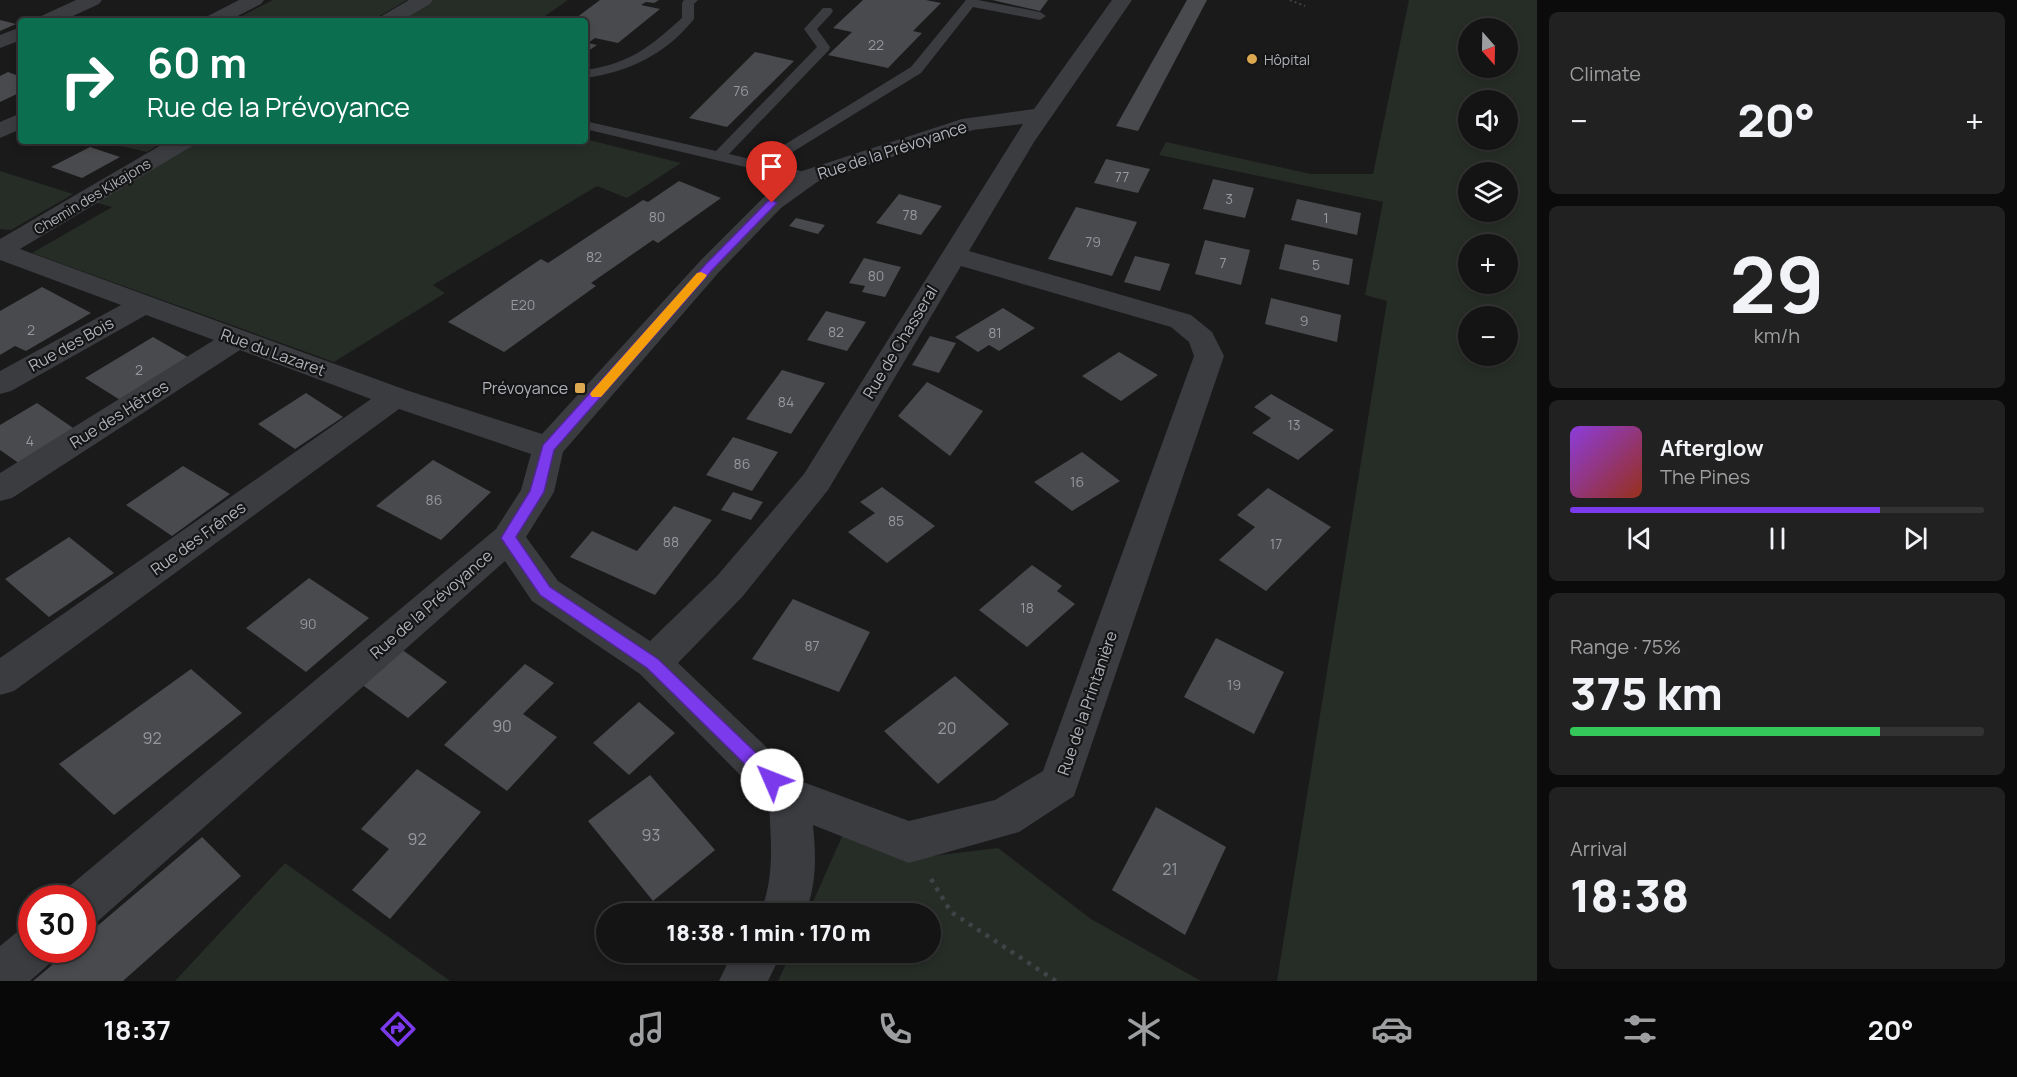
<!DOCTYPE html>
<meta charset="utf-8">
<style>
body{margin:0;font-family:Manrope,sans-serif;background:#212122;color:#f1f3f6;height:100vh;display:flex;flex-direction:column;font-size:22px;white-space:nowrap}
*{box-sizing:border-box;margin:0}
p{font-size:20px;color:#9d9ea0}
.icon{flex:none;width:33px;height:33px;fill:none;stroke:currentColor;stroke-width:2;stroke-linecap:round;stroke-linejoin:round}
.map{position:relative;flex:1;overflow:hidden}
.panel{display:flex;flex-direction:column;gap:12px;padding:12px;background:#0b0b0b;width:480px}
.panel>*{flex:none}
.top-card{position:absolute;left:18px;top:18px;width:570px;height:126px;border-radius:6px;box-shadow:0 3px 9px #0003,0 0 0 2px #333334;background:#0b6e4f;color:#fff;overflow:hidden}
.needle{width:39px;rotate:160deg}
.buttons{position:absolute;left:1458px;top:18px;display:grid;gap:12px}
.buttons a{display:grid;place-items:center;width:60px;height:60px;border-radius:50%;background:#141414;box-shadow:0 3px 9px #0003,0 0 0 2px #333334;font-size:30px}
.speed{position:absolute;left:18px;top:885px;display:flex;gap:12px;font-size:30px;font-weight:700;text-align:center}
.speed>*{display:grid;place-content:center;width:78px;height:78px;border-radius:50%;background:#141414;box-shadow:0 3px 9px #0003,0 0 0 2px #333334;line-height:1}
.speed .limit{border:9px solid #d22;background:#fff;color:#111}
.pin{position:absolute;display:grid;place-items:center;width:51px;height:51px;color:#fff;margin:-62px -26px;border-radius:50% 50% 50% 0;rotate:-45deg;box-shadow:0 0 6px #0007}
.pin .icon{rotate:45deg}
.me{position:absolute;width:66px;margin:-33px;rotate:314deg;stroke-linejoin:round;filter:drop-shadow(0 0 4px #0008)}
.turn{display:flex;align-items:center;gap:21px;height:126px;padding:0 30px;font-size:27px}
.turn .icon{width:78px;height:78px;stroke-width:2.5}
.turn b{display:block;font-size:42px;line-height:51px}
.big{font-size:45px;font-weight:800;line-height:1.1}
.panel .widget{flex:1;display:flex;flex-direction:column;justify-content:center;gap:9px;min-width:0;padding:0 21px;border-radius:9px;background:#212122}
.panel .dial{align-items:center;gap:0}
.dial b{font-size:78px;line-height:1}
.song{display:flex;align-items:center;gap:18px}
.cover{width:72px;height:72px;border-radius:9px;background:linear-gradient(135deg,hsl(270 70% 55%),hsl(10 70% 35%))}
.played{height:6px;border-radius:3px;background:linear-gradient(90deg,#7c3aed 75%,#333334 75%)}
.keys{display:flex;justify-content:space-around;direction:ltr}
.heat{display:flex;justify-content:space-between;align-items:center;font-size:33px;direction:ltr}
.charge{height:9px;border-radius:4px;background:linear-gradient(90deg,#34c759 75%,#333334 0)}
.trip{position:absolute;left:596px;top:903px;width:345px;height:60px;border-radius:30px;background:#141414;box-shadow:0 3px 9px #0003,0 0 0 2px #333334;font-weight:800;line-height:60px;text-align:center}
.tabs{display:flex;height:96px;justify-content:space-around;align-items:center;background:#080808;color:#9d9ea0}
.tabs .icon{width:42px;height:42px}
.tabs .active{color:#7c3aed}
.tabs b{font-size:27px;color:#f1f3f6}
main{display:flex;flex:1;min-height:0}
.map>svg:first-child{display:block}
.green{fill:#262d27;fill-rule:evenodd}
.building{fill:#494a4d}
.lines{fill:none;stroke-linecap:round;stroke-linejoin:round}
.path-far1{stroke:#414347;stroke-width:2;stroke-dasharray:2 3;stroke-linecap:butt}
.path{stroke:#414347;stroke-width:4.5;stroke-dasharray:4 6;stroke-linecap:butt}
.lane{fill:#3b3c40;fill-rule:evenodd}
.street{fill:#3b3c40;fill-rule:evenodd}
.route{fill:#7c3aed;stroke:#51269a;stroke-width:1.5}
.slow{fill:#f59e0b}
.poi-dot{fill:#dda950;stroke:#151516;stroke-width:2}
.labels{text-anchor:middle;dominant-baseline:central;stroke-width:4.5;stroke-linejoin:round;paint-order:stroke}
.number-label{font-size:14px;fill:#95989e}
.far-poi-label{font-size:14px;fill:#aeb2b9;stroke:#151516;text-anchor:start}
.far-street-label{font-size:14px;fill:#aeb2b9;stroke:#151516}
.street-label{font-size:16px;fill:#aeb2b9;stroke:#151516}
.poi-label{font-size:16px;fill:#aeb2b9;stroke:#151516;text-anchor:end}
.near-number-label{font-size:16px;fill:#95989e}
</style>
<main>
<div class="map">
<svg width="1537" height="981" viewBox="0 0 1537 981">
<rect width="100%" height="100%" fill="#1a1a1b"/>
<path class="green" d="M273,0H407L371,21H232Z
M433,0H568L538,21H397Z
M1409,0H1537V981H1277L1387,301L1365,295L1383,202L1159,155L1166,142L1311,174H1373ZM1508,28V68H1468V28ZM1508,100V140H1468V100ZM1508,172V212H1468V172ZM1468,244H1508V284H1468ZM1468,316H1508V356H1468Z
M585,139L681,163L627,198L597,186L433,285L445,293L334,362L32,253L112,207L94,202L197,141H585Z
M99,141H165L147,152Z
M0,171L73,194L11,230L0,229Z
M844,832L932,856L998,848L1091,919L1201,981H778L791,953L930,952V914L808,913Z
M285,863L450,981H175Z"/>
<path class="building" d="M600,0H659L654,3L646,2L641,5L660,9L618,43L595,38L588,43L597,45L585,53V21H572Z
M863,0H926L941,3L913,31L922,33L888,68L828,55L852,32L833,28Z
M992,0H1048L1040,11Z
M1187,0H1207L1138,131L1116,126Z
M0,20L16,24L0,31Z
M755,52L794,61L727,127L689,118Z
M8,72L21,77V92L0,102V76Z
M90,147L120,157L82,178L51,167Z
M1106,159L1150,169L1138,193L1094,183Z
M1213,179L1254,188L1245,218L1203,209Z
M679,181L721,198L658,243L653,240L591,283L596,286L504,352L448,322L541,259L548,263L643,200L648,202Z
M899,194L942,206L921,235L876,223Z
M1297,199L1361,213L1357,235L1291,220Z
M1076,207L1137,222L1112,276L1048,259Z
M796,218L825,225L818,234L789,226Z
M1205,240L1250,250L1241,285L1195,274Z
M1285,244L1353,259L1349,285L1279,269Z
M1135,256L1170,264L1160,291L1124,282Z
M864,258L901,267L885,297L862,292L865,286L849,283Z
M42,287L91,313L26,351L15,346L0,355V311Z
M1271,298L1341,315L1337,342L1265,324Z
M1003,308L1035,328L999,351L989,345L978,352L955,337Z
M826,311L866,322L847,351L807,340Z
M930,336L956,343L939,373L912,365Z
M153,337L193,360L125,403L85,378Z
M1119,352L1158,375L1121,401L1082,376Z
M782,370L825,383L791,434L746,419Z
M927,382L983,411L950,456L898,416Z
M306,393L343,417L295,449L258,424Z
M1271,394L1334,430L1298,460L1252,433L1271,418L1254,407Z
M37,403L76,430L20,464L0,450V425Z
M733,437L778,452L752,491L706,475Z
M1082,452L1120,481L1072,511L1034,482Z
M433,460L491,492L441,540L376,506Z
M183,466L230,494L172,536L126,505Z
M882,487L935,526L887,563L848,532L875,513L860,502Z
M1268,488L1331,527L1266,591L1219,560L1255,527L1237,515Z
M733,492L763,502L751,520L721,510Z
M674,506L712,520L655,595L570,557L592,531L637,551Z
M69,537L114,573L49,617L5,579Z
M1032,565L1062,586L1057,591L1075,604L1027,647L979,610Z
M309,578L369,618L306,672L246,628Z
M793,599L870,632L839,692L752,659Z
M1216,638L1284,672L1254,734L1184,697Z
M397,646L447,682L408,718L357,681Z
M525,664L554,683L523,714L557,737L507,791L444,745Z
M191,669L242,713L114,815L59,764Z
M955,676L1009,724L938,784L884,731Z
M639,702L675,733L629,775L593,743Z
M417,769L481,812L390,919L352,890L389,849L361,829Z
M650,775L715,850L653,901L588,821Z
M1156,807L1226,847L1185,935L1112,890Z
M202,837L241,876L123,981H33L70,950H82V939Z"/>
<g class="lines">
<path class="path-far1" d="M1290,0L1305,6"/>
<path class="path" d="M931,879L951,912L1056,981"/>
<path class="lane" d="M684,0H698L694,4V19C666,54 629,72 585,78V70C629,64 650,47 682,18V3Z
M966,0H978L1040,12L1046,16L1040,20L973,7L921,73L773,164L813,174L816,177L813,180L808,182L585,129V121L716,151L817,47L804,29L823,8H831L833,11L831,14L817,29L830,47L829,50L729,154L758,161L911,67Z"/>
<path class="street" d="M76,0H102L99,4L62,21H36L39,17Z
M239,0H264L261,4L228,21H203L206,17Z
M409,0H433L430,4L401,21H377L380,17Z
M1112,0H1132L1034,142L969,251L1191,315L1212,332L1224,356L1074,796L1019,832L909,863L813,825C816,856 817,884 805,914H760C775,877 771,842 769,804L640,674L532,601L505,561L98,921L82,927V898H62L66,889L496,529L521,490L531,454L399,409L14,691L0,695V658L371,399L240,350L12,498L0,501V473L214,340L146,315L11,391L0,394V371L121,305L0,260V239L168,141H196L192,146L20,249L406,390L542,434L701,260L763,198L799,172L962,119L1034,109ZM1023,124L804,474L717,576L650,641L558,581L526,537L554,492L563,452L719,272L781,208L817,182L973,130ZM961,266L1171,327L1189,342L1194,356L1043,771L995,800L909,821L803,782L678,663L743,596L828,490Z
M21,27V40L0,48V35Z
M21,113V129L0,138V122Z
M32,926V950H55L48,965L30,981H0V946L16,933Z
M733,952H782L768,981H719Z"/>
</g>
<path class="route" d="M772,200L777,203L775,205L714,268L554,450L544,492L516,537L550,587L658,659L778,774L780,780L778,785L772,787L766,785L647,668L540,595L501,538L530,491L543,445L706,264L768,201Z"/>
<path class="slow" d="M701,272L707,275L705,278L601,397H592L590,394L592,391L697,273Z"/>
<g class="poi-dot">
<circle cx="1252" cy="59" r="6"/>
<rect x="574" y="382" width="12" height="12" rx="3"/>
</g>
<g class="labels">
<g class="number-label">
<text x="876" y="44">22</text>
<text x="741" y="90">76</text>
<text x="1122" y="176">77</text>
<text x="1229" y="198">3</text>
<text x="910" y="214">78</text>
<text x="657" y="216">80</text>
<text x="1326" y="217">1</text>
<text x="1093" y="241">79</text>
<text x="594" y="256">82</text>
<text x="1223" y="262">7</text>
<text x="1316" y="264">5</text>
<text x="876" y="275">80</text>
<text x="523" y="304">E20</text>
<text x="1304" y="320">9</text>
<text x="31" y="329">2</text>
<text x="836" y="331">82</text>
<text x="995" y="332">81</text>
<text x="139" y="369">2</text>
<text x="786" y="401">84</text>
<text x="1294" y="424">13</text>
<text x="30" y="440">4</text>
<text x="742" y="463">86</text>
<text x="1077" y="481">16</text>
<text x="434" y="499">86</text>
<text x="896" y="520">85</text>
<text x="671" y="541">88</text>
<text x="1276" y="543">17</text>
<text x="1027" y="607">18</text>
<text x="308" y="623">90</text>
<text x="812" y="645">87</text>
<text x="1234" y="684">19</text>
</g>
<g class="far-poi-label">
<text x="1264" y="59">Hôpital</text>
</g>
<g class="far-street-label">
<text transform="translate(92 196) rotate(-31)">Chemin des Kikajons</text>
</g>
<g class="street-label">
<text transform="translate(892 150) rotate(-18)">Rue de la Prévoyance</text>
<text transform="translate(900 342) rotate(-59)">Rue de Chasseral</text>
<text transform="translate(71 344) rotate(-29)">Rue des Bois</text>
<text transform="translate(273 352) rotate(20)">Rue du Lazaret</text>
<text transform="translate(119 414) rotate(-32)">Rue des Hêtres</text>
<text transform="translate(198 538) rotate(-36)">Rue des Frênes</text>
<text transform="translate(431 604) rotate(-41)">Rue de la Prévoyance</text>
<text transform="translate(1087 703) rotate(-71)">Rue de la Printanière</text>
</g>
<g class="poi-label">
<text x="568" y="388">Prévoyance</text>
</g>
<g class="near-number-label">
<text x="502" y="726">90</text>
<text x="947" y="728">20</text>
<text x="152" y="738">92</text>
<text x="651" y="835">93</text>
<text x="417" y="839">92</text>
<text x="1170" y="869">21</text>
</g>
</g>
</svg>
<div class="buttons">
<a><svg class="needle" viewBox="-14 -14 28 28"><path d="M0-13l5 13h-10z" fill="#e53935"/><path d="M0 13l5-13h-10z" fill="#9d9ea0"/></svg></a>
<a><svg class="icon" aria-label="sound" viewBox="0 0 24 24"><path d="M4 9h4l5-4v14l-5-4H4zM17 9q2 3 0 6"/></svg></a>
<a><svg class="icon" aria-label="layers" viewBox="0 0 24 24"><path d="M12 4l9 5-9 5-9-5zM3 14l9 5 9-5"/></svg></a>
<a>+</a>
<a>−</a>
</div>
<div class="speed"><div class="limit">30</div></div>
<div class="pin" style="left:772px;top:203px;background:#d93025"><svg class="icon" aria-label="arrive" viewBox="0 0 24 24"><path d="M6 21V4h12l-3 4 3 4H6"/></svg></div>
<svg class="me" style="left:772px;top:780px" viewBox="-20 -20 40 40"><circle r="19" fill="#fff"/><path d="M0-13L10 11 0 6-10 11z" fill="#7c3aed"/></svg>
<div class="trip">18:38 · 1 min · 170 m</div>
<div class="top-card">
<div class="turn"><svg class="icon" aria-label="right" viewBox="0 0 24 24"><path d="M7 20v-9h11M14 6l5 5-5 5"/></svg><div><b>60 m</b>Rue de la Prévoyance</div></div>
</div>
</div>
<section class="panel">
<div class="widget"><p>Climate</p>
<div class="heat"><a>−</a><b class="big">20°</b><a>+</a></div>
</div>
<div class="widget dial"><b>29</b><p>km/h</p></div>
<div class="widget">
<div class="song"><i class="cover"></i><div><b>Afterglow</b><p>The Pines</p></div></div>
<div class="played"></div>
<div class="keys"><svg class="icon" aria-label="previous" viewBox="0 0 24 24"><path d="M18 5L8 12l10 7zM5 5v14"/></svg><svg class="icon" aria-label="pause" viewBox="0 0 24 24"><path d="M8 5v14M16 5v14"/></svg><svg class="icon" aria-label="next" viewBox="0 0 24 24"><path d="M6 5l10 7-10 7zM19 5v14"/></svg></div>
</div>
<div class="widget"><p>Range · 75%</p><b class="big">375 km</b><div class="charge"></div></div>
<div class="widget"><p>Arrival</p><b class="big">18:38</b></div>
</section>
</main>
<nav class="tabs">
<b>18:37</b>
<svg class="icon active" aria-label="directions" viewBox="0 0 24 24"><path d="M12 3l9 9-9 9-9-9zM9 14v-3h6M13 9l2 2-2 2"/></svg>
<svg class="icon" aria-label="music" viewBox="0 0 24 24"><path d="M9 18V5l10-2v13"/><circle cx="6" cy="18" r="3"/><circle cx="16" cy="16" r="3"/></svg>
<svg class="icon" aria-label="phone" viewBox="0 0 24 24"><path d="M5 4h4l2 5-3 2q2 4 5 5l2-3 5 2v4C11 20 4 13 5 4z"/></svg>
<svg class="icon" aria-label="climate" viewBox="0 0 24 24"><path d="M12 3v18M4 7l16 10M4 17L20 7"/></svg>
<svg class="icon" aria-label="car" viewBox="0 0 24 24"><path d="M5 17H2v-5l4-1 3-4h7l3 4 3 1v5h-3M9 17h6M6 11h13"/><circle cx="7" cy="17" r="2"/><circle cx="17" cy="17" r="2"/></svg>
<svg class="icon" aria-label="filters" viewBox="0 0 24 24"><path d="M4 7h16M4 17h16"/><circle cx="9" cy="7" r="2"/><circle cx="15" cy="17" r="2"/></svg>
<b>20°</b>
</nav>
